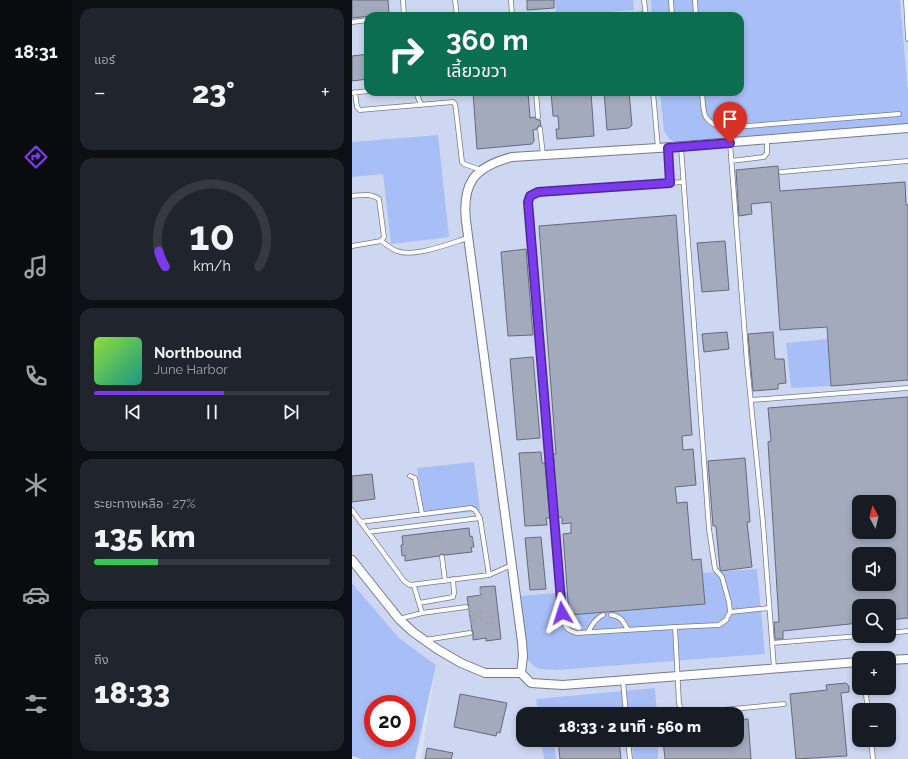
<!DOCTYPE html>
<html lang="th">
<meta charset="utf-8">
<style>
body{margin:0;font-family:Raleway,"Noto Sans Thai",sans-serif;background:#20242c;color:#f1f3f6;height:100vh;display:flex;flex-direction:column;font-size:15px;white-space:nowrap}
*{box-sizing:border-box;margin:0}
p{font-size:13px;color:#9ea1a6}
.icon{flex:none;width:22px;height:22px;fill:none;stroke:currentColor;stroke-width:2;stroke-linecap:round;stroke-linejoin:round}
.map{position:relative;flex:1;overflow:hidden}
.sheet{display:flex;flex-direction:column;gap:8px;padding:8px;background:#0d0f14;width:280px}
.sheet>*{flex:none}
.guide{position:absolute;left:12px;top:12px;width:380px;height:84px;border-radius:12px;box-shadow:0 2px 6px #0003;background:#0b6e4f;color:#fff;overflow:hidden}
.needle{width:26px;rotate:353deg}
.buttons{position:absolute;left:500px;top:495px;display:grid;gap:8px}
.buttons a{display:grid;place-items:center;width:44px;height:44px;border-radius:8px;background:#171b24;box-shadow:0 2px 6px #0003;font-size:20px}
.speed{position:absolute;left:12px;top:695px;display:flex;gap:8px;font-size:20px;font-weight:700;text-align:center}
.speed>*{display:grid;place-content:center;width:52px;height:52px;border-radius:50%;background:#171b24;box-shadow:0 2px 6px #0003;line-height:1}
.speed .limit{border:6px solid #d22;background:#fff;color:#111}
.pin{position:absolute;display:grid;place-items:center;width:34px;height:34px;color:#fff;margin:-41px -17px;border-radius:50% 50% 50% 0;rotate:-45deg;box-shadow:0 0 4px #0007}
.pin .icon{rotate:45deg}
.me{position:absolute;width:44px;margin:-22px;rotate:354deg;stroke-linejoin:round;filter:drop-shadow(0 0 3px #0008)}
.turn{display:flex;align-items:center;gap:14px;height:84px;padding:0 16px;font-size:18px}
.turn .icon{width:52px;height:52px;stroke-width:2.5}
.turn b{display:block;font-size:28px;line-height:34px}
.big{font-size:30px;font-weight:800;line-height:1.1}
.sheet .card{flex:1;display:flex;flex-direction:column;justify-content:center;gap:6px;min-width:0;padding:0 14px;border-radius:12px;background:#20242c}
.sheet .dial{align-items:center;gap:0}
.dial svg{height:104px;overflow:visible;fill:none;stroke:#363941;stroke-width:7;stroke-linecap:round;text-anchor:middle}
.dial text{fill:#f1f3f6;stroke:none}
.song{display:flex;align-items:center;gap:12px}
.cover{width:48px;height:48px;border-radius:6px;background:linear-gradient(135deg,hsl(90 70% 55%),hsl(170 70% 35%))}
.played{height:4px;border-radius:2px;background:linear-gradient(90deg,#7c3aed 55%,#363941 55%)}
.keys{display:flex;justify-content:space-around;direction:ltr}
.heat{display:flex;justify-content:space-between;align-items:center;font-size:22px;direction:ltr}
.charge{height:6px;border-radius:3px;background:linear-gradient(90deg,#34c759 27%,#363941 0)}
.trip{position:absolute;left:164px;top:707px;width:228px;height:40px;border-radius:12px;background:#171b24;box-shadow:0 2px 6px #0003;font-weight:800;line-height:40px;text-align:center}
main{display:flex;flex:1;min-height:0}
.dock{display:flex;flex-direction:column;width:72px;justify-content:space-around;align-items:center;background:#090b0e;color:#9ea1a6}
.dock .icon{width:28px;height:28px}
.dock .current{color:#7c3aed}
.dock b{font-size:18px;color:#f1f3f6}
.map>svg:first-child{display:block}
.built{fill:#ced7f1;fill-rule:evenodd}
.green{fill:#a8bef6;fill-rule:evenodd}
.building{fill:#a3aabc;stroke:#646a7b;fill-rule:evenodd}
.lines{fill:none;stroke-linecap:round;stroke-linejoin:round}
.lane-casing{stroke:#747b8c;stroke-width:5.5}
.street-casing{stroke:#747b8c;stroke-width:10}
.path{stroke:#a1a6b6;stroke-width:1.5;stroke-dasharray:4 2;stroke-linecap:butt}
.lane{stroke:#fff;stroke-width:4}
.street{stroke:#fff;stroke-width:8}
.route-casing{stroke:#51269a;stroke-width:10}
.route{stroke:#7c3aed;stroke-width:7}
</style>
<main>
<nav class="dock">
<b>18:31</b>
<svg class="icon current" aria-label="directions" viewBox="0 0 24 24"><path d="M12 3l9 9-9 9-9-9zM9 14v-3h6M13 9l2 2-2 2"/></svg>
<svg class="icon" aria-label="music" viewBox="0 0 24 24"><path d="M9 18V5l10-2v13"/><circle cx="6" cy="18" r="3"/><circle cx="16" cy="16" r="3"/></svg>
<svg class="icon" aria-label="phone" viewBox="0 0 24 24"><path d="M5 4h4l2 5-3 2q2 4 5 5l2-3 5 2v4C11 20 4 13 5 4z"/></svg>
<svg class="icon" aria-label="climate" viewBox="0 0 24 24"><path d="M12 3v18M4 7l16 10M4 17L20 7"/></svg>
<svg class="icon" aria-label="car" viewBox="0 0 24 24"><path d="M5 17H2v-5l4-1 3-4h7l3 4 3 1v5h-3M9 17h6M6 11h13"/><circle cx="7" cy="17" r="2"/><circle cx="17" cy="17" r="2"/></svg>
<svg class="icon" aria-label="filters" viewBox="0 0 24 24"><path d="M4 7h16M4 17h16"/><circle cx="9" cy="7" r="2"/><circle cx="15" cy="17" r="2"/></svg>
</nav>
<section class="sheet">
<div class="card"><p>แอร์</p>
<div class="heat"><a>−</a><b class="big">23°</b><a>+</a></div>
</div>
<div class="card dial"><svg viewBox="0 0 100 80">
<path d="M14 69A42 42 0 1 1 86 69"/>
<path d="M14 69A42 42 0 0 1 9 57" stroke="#7c3aed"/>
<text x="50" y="56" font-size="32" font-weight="700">10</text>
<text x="50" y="72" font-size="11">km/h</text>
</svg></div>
<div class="card">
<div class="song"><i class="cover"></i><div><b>Northbound</b><p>June Harbor</p></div></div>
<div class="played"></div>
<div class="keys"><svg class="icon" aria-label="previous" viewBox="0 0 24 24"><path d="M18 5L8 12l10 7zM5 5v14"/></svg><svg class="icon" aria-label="pause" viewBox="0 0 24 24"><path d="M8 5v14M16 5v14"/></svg><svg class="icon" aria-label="next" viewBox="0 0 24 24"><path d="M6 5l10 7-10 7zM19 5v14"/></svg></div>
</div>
<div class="card"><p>ระยะทางเหลือ · 27%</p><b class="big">135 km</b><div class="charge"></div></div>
<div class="card"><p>ถึง</p><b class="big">18:33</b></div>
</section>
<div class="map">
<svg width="556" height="759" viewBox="0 0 556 759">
<rect width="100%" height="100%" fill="#dbe2f6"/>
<path class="built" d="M0,0H556V759H69L84,665L47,638L0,583ZM16,16H388V92H16ZM507,502H537V532H507ZM507,554H537V584H507ZM507,606H537V636H507ZM507,658H537V688H507ZM507,710H537V740H507ZM171,714H385V740H171Z"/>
<path class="green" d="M203,0H281L282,10L204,16Z
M299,0H548L556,92V125L326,143L317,139L312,131L308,92H388V16H300Z
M86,135L97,237L39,244L31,174L0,177V142Z
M476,339L479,386L439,388L434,343Z
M122,462L128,511L71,517L65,468Z
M405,569L413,654L205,670C189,669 183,671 174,657L168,596L215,592L218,615L353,604L351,573Z
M0,583L47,638L84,665L63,759H10L0,756ZM21,704H55V738H21Z
M303,688L305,714H186L184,699Z
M189,740H202L204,759H192Z
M280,740H306V759H281Z"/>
<path class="building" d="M0,0H36L37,14L0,18Z
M175,0H202V8L175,10Z
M16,54V79L0,81V56Z
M121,92H176L178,118L182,117L185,120H188L189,126H186L185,129L181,130L182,141L180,144L125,149Z
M199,92H239L242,136L205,139L204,129H207L206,116H201Z
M252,92H277L280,125L277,128L255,130Z
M426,166L428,191L553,182L554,205H556V380L479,386L475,327L428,330L419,202L399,204L400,214L387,216L384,170Z
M324,215L340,435L330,436L331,450L341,449L344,485L323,487L325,503L335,502L340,560L349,559L353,604L217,615L211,534L219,533V523L210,524V517H205L200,462H202L201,454H204L187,226Z
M373,241L377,290L350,292L345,243Z
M174,249L181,335L156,336L149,252Z
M375,332L377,349L352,352L350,334Z
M421,332L423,359H432L434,383L426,384V389L401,391L396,334Z
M181,357L188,438L165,440L158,359Z
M556,397V618L537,620V606H507V623L431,631V639H423L422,622H427L416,442L419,441L416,408ZM507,502H537V532H507ZM507,554H537V584H507Z
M189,452L190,463H193L198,518H194L195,525L173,526L167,453Z
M393,458L398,522H395L400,567L369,571L368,569L364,526H361L356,461Z
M20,474L23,499L0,502V476Z
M117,528L118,537L120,536L122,547H119L120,552L93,555L90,554L87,556L53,561V555L50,556L49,545H51L50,536Z
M189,537L194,589L178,590L173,538Z
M143,586L149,639L134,641V638L121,640V633L120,630L115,597L129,595L128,587Z
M494,683L497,686V692L489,693L495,756L444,759L438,694L475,690L474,685Z
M108,694L155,703L148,733L145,732L144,736L102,727Z
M396,719L399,759H313L311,740H385V720Z
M206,740H267L269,759H208Z
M75,748L101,753L99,759H73Z"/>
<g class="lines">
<defs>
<path id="lane" d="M51,0L52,16
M103,0L105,16
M159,0L160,16
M292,0L294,16
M319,0L320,16
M343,0L344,16
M554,0L556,39
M270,16L293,14
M0,22L16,20
M3,92L5,107L8,110L101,102L103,104L104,110L110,162L112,164L129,170
M64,92L69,105
M184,92L186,117
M301,92L306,148
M350,92C352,113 349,120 370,128L547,114
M0,93L16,91
M188,129L191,155
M378,143L395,363L411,523L422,668
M329,147L357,529L363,569L370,577L377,602L378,612L374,620L367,625L323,627L327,704L330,711L339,713L432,704
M316,148L318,183
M379,161L412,157L415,153V140
M429,172L556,161
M0,196C10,195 19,193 27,199L32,237L29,241L0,246
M29,241C34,244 39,249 45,251C62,258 99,243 116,238
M399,400L556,388
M58,476L63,478L70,514
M0,510L52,581L58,585L137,575L160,565
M8,522L119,508L123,510L128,518L137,575
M16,532L128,518
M90,557L93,581
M62,586L70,613L114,607
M67,603L101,597L102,593L101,579
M378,612L417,608
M259,615C269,616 271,621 276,630
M47,619L70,613
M323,627L225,633C218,631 214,629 211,622L204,554L176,203L178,196L186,192L331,182
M236,632C240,625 244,618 251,615
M537,633L556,631
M73,640L118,633
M420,643L507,636
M271,681L274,714
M513,688L516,710
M276,740L278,759
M519,740L521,759"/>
<path id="street" d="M0,560L47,619L61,632L85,649L109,663L133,673H169L179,683L211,685L507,662
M537,660L556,659
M169,673L171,656L170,642L114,221C110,183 122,167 160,157L306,148L556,128"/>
</defs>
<use href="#lane" class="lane-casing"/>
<use href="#street" class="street-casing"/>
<path class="path" d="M90,532V539H85V533Z
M117,540H120V546H118Z
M53,548L54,554H51V549Z
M128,590H131L132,597L129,598Z
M117,606H118L119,612L117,613Z
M129,611L130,618H126L125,612Z
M130,611V618L122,619L121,612Z
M140,616L141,623L135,624L134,617Z
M118,619H120L121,626H119Z"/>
<use href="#lane" class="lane"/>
<use href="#street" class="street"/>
</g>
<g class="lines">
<defs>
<path id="route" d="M210,613L176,202L178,196L186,192L318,183L316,148L378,143"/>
</defs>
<use href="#route" class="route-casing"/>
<use href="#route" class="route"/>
</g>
</svg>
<div class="buttons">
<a><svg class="needle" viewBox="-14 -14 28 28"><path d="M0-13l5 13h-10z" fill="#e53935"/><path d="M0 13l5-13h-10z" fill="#9ea1a6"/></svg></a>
<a><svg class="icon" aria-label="sound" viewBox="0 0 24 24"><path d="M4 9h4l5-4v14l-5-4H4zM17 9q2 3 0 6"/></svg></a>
<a><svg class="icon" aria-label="search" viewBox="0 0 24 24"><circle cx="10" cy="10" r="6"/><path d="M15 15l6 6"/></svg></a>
<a>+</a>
<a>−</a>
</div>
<div class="speed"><div class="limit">20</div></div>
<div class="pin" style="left:378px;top:143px;background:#d93025"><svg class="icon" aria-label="arrive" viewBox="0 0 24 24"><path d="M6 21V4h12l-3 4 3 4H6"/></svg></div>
<svg class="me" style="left:210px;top:613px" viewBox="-20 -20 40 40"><path d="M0-17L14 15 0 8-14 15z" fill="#7c3aed" stroke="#fff" stroke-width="4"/></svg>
<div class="trip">18:33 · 2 นาที · 560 m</div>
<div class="guide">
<div class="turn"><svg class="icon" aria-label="right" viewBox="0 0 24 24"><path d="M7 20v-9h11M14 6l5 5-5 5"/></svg><div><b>360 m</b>เลี้ยวขวา</div></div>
</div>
</div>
</main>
